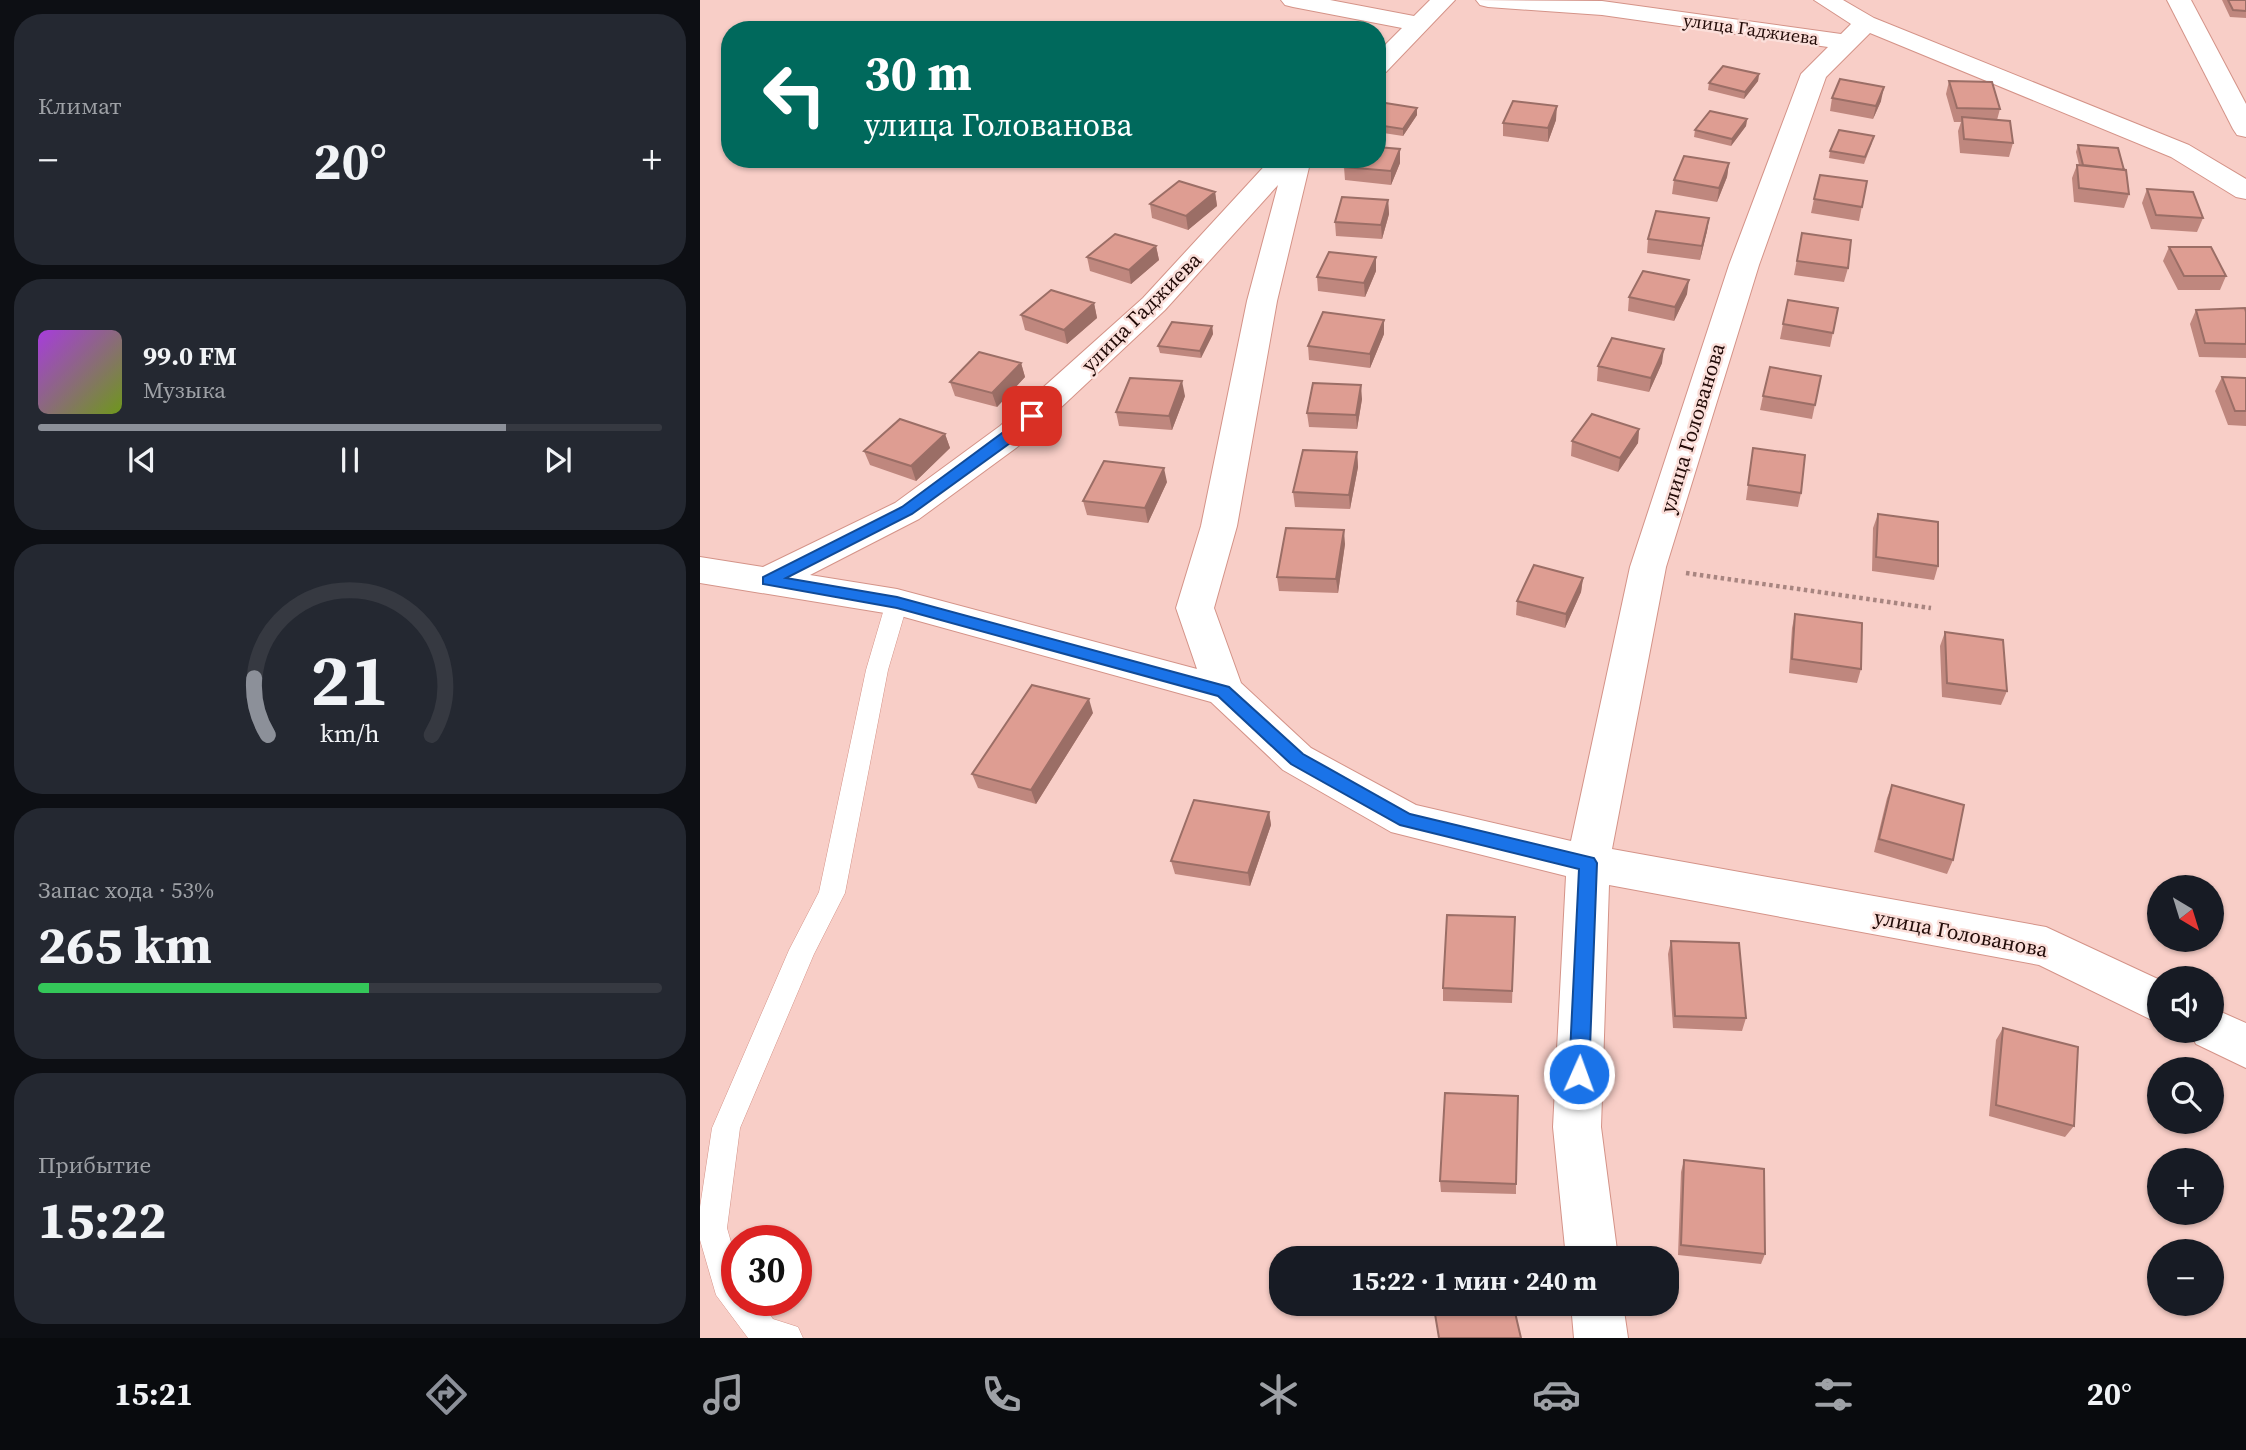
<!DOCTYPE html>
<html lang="ru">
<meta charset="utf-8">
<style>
body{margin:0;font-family:"Source Serif 4",serif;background:#242831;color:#f1f3f6;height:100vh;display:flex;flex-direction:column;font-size:26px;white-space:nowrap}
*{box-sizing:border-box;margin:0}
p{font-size:23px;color:#9ea1a6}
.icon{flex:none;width:38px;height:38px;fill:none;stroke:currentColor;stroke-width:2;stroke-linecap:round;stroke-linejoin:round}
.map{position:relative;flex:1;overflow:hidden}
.side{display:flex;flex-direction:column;gap:14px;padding:14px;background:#0d0f14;width:700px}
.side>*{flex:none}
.guide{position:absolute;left:21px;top:21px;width:665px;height:147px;border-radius:28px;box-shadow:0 2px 5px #0004;background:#00695c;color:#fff;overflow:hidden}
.needle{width:46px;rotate:142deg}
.fabs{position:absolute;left:1447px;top:875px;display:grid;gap:14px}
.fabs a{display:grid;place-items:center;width:77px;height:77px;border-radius:50%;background:#171b24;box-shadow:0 2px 5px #0004;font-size:35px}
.speed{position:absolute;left:21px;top:1225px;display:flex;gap:14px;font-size:35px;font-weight:700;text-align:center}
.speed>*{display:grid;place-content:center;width:91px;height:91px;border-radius:50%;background:#171b24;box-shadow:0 2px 5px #0004;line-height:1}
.speed .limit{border:10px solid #d22;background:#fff;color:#111}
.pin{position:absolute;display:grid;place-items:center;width:60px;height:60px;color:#fff;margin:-30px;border-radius:14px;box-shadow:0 4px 10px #0006}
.me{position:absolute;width:77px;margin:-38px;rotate:2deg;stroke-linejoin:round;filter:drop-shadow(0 0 5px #0008)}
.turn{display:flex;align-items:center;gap:24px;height:147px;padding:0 28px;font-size:32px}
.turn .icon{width:91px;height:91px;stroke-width:2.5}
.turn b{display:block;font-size:49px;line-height:60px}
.big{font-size:52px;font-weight:700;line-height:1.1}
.side .tile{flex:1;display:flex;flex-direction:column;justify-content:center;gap:10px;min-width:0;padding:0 24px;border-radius:28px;background:#242831}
.side .dial{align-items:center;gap:0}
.dial svg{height:182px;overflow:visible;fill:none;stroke:#363941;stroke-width:7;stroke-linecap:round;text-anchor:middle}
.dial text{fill:#f1f3f6;stroke:none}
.song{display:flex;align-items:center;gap:21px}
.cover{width:84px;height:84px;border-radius:10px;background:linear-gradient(135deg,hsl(280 70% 55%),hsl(80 70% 35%))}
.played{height:7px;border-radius:4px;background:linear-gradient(90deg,#8c9099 75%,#363941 75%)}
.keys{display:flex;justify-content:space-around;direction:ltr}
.heat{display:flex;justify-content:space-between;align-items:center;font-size:38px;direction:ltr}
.charge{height:10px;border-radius:5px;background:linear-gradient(90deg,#34c759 53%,#363941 0)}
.trip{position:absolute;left:569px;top:1246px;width:410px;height:70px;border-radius:28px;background:#171b24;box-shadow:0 2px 5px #0004;font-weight:700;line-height:70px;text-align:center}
.tab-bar{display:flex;height:112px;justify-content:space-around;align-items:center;background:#090b0e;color:#9ea1a6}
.tab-bar .icon{width:49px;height:49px}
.tab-bar .active{color:#8c9099}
.tab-bar b{font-size:32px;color:#f1f3f6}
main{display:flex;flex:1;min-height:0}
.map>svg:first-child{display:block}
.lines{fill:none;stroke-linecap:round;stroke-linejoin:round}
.service-casing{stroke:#d49388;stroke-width:1}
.minor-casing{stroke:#d49388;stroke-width:2}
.primary-casing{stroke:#d49388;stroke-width:2}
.path{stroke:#a88580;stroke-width:4.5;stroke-dasharray:3.5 3.5;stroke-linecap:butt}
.service{fill:#fff;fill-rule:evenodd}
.minor{fill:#fff;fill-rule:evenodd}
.primary{fill:#fff;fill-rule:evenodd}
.wall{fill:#bf877e}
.shaded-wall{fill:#9b6e66}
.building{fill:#de9d92;stroke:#9b6e66;stroke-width:2}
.route{fill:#1a73e8;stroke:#114b97;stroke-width:2}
.labels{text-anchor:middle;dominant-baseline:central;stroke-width:5;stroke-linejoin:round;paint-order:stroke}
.far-street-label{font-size:18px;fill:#210a07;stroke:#fbdfda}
.street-label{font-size:21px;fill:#210a07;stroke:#fbdfda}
</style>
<main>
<section class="side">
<div class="tile"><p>Климат</p>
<div class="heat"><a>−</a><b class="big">20°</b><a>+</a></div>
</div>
<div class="tile">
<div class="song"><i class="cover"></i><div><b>99.0 FM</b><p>Музыка</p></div></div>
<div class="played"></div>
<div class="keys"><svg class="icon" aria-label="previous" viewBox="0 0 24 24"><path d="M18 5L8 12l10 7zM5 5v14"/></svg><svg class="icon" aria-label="pause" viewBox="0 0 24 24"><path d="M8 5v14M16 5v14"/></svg><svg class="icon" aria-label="next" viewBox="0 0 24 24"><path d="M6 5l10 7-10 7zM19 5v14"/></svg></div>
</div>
<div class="tile dial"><svg viewBox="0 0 100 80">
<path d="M14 69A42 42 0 1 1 86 69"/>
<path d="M14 69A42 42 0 0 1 8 44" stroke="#8c9099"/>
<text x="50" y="56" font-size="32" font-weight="700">21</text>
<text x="50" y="72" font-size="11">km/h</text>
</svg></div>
<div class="tile"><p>Запас хода · 53%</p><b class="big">265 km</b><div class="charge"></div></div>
<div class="tile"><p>Прибытие</p><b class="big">15:22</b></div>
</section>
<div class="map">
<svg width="1546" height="1338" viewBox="0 0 1546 1338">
<rect width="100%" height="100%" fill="#f8cec7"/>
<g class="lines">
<defs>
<path id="service" d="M197,594L205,596L208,602L188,670L145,893L114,954L40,1128L27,1228L37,1263V1300H59L73,1319L98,1327L103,1338H48L16,1295L0,1240V1207L12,1128L89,950L119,892L166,670L186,602L189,596Z"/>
<path id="minor" d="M581,0H630L714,16L730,0H755L686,72L677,74V53L702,28L593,7L585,5Z
M776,0L902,1L1141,34L1151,24L1114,0H1143L1174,18L1489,145L1546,179V199L1536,197L1471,157L1170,33L1126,77L1059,265L966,567L912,849L1346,927L1460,980V1024L1339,965L909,885L901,1127L918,1258H866L853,1127L866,876L691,832L583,770L511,702L197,615L0,583V557L63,567L195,503L300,426L443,298L571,159H611L577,301L537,526L514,608L541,683L611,748L716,805L871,841L930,567L1029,265L1101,74L1128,47L902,15L788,7L780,5ZM578,185L547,301L501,526L476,608L497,669L197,589L110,575L219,519L324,442L465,310Z
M1512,1008L1546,1023V1068L1496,1044L1489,1031H1512Z
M871,1304H923L928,1338H874Z"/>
<path id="primary" d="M1467,0H1491L1546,104V137L1537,135L1533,129Z"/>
</defs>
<use href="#service" class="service-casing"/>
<use href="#minor" class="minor-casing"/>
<use href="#primary" class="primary-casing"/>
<path class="path" d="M986,573L1231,608"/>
<use href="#service" class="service"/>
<use href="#minor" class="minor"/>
<use href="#primary" class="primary"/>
</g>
<path class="wall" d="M1522,0H1546V18L1530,17Z
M1059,74L1058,81L1044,99L1008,90L1009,83Z
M1249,81L1300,109L1297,120L1313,143L1309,157L1260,153L1258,131L1261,122H1254L1246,94Z
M1132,98L1181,101L1173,119L1130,111Z
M677,105L717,108V115L703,136L677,132Z
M1047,119L1046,126L1031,146L994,137L995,130Z
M856,120L848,142L803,136V123Z
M1172,143L1164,164L1129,158L1130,151Z
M1378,145L1429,194L1424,208L1374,202L1372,178L1377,165H1379L1376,152Z
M700,149V163L691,185L645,180L644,167Z
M1029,163L1027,177L1017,202L972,194L974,180Z
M1167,181L1159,221L1111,213L1114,199Z
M1447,189L1503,218L1497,232L1451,229L1442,203Z
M515,192L517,206L488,230L452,218L450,204Z
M688,200L689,214L682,239L636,236L635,222Z
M1009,218L1007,231L1000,260L947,253L948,239Z
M1102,233L1148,268L1144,282L1094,275Z
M456,246L459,260L431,284L390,271L387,257Z
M1469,247L1526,276L1520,290H1478L1463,261Z
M676,257V271L665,297L618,291L617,277Z
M987,294L974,321L928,311L929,297Z
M394,303L397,318L367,344L325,330L321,315Z
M1138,308L1130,347L1080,339L1083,324Z
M1496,310L1546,312V358L1499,357L1490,324Z
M512,326L513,334L501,358L460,353L458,346Z
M684,334L670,368L609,360L608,346Z
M321,363L325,377L297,407L255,396L250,382Z
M962,363L949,392L897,381L898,366Z
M1121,376L1112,419L1060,410L1063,396Z
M1522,377L1546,378V426L1528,425L1515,391Z
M485,396L472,430L419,426L416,412Z
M662,399L657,429L609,427L607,413Z
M939,429L938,443L918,472L871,456L872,441Z
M245,434L250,448L216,481L170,465L164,451Z
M1053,448L1101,493L1098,507L1046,500Z
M657,452L658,467L650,509L595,507L593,492Z
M467,482L448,523L387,515L383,501Z
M1178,514L1238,566L1234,580L1172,571L1173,528Z
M645,544L638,593L579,591L577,577Z
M883,578L881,592L865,628L816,615L817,601Z
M1095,614L1161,669L1157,683L1089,673L1092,628Z
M1245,632L1307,691L1301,705L1242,697L1240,646Z
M393,713L336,804L278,788L272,774Z
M1192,785L1253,860L1247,874L1174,852L1187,798Z
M569,812L571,825L550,886L475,874L471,861Z
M815,917L812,1003L743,1001V988Z
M971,941L1046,1018L1042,1031L973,1028L968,954Z
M1303,1028L1374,1126L1365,1137L1289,1116L1296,1040Z
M984,1160L1065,1254L1061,1264L978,1255L981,1172Z
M740,1181L816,1184V1194L741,1192Z"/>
<path class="shaded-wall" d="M1059,74L1058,81L1044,99L1045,92Z
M1184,87L1181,101L1173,119L1176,106Z
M857,106L856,120L848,142V128Z
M717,108V115L703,136V129Z
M1047,119L1046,126L1031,146L1032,139Z
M700,149V163L691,185V171Z
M1029,163L1027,177L1017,202L1019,188Z
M515,192L517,206L488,230L486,216Z
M688,200L689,214L682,239L681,225Z
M1009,218L1007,231L1000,260L1002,246Z
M456,246L459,260L431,284L429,270Z
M676,257V271L665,297L664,283Z
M989,280L987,294L974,321L975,307Z
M394,303L397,318L367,344L364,330Z
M684,320V334L670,368V354Z
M512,326L513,334L501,358L500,351Z
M964,349L962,363L949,392L951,378Z
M321,363L325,377L297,407L292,393Z
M482,381L485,396L472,430L469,416Z
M661,385L662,399L657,429L656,415Z
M939,429L938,443L918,472L920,458Z
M245,434L250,448L216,481L211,466Z
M657,452L658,467L650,509L649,495Z
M464,468L467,482L448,523L445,508Z
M644,530L645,544L638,593L636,579Z
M883,578L881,592L865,628L866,614Z
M389,699L393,713L336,804L331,790Z
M569,812L571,825L550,886L548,873Z"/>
<path class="building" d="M1528,0H1546V11L1533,10Z
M1023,66L1059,74L1045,92L1009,83Z
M1140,79L1184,87L1176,106L1132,98Z
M1249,81L1292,82L1300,109L1257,108Z
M813,101L857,106L848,128L803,123Z
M679,102L717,108L703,129L677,125V105Z
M1010,111L1047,119L1032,139L995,130Z
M1262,117L1310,121L1313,143L1264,139Z
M1139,130L1174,136L1165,157L1130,151Z
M1378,145L1418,148L1424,170L1383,165Z
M677,147L700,149L691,171L644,167L647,159H677Z
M984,156L1029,163L1019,188L974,180Z
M1377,165L1426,170L1429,194L1379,188Z
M1120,175L1167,181L1162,207L1114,199Z
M479,181L515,192L486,216L450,204Z
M1447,189L1493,192L1503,218L1456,215Z
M642,197L688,200L681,225L635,222Z
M956,211L1009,218L1002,246L948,239Z
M1102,233L1151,240L1148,268L1097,261Z
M415,234L456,246L429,270L387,257Z
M1469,247H1511L1526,276H1484Z
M629,252L676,257L664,283L617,277Z
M943,271L989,280L975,307L929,297Z
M351,290L394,303L364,330L321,315Z
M1088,300L1138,308L1133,333L1083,324Z
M1545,308L1546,312V344L1505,343L1496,310Z
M623,312L684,320L670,354L608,346Z
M472,322L512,326L500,351L458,346Z
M912,338L964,349L951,378L898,366Z
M279,352L321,363L292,393L250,382Z
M1070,367L1121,376L1115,405L1063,396Z
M1522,377L1546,378V411H1535Z
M430,378L482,381L469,416L416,412Z
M613,383L661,385L656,415L607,413Z
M892,414L939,429L920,458L872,441Z
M200,419L245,434L211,466L164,451Z
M1053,448L1105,455L1101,493L1048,485Z
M603,450L657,452L649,495L593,492Z
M404,461L464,468L445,508L383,501Z
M1178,514L1238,522V566L1176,557Z
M586,528L644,530L636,579L577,577Z
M834,565L883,578L866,614L817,601Z
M1095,614L1162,623L1161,669L1092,659Z
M1245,632L1303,640L1307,691L1247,683Z
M332,685L389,699L331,790L272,774Z
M1192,785L1264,805L1253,860L1179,839Z
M494,800L569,812L548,873L471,861Z
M747,915L815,917L812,991L743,988Z
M971,941L1039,943L1046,1018L975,1016Z
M1303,1028L1378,1047L1374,1126L1296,1105Z
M745,1093L818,1096L816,1184L740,1181Z
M984,1160L1064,1169L1065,1254L981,1245Z
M783,1304H813L821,1338H739L735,1314Z"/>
<path class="route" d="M332,411L339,416L317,438L212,514L86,578L197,597L529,687L603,754L710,814L894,858L897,863L889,1074L886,1081L879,1083L872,1081L869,1074L879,869L700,825L591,764L518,696L197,608L63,584V577L202,507Z"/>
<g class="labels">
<g class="far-street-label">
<text transform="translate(1051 29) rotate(8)">улица Гаджиева</text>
</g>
<g class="street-label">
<text transform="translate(441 312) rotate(-45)">улица Гаджиева</text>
<text transform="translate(992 428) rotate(-73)">улица Голованова</text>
<text transform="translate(1261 933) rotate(11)">улица Голованова</text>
</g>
</g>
</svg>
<div class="fabs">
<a><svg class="needle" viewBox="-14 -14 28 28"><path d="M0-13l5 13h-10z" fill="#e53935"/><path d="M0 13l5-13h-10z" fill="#9ea1a6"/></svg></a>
<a><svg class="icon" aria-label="sound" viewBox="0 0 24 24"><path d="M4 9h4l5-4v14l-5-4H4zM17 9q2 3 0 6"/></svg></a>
<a><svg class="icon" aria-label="search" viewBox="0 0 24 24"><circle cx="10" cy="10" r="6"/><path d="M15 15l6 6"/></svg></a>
<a>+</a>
<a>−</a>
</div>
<div class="speed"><div class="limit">30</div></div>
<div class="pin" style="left:332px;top:416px;background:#d93025"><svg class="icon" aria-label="arrive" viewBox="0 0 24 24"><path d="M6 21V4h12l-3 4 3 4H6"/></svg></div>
<svg class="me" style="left:879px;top:1074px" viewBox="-20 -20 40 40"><circle r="17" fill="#1a73e8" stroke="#fff" stroke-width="3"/><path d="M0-11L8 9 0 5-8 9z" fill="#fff"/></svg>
<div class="trip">15:22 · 1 мин · 240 m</div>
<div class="guide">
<div class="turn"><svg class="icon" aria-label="left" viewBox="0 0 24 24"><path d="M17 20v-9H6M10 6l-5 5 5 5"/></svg><div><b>30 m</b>улица Голованова</div></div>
</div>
</div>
</main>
<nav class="tab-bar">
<b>15:21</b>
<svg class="icon active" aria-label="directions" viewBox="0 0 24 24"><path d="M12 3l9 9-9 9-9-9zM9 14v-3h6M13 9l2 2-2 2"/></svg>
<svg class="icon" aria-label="music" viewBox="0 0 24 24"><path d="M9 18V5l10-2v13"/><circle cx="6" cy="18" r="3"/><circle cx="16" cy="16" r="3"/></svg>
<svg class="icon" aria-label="phone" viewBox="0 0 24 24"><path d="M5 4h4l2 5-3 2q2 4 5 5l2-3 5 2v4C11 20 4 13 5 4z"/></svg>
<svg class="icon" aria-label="climate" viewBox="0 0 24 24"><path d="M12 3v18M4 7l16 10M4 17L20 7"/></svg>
<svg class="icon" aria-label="car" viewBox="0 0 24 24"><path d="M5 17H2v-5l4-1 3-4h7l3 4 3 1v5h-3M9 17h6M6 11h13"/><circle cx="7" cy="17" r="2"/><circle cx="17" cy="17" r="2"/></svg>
<svg class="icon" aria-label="filters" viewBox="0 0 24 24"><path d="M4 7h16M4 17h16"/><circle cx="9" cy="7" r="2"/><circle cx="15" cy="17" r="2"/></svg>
<b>20°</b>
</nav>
